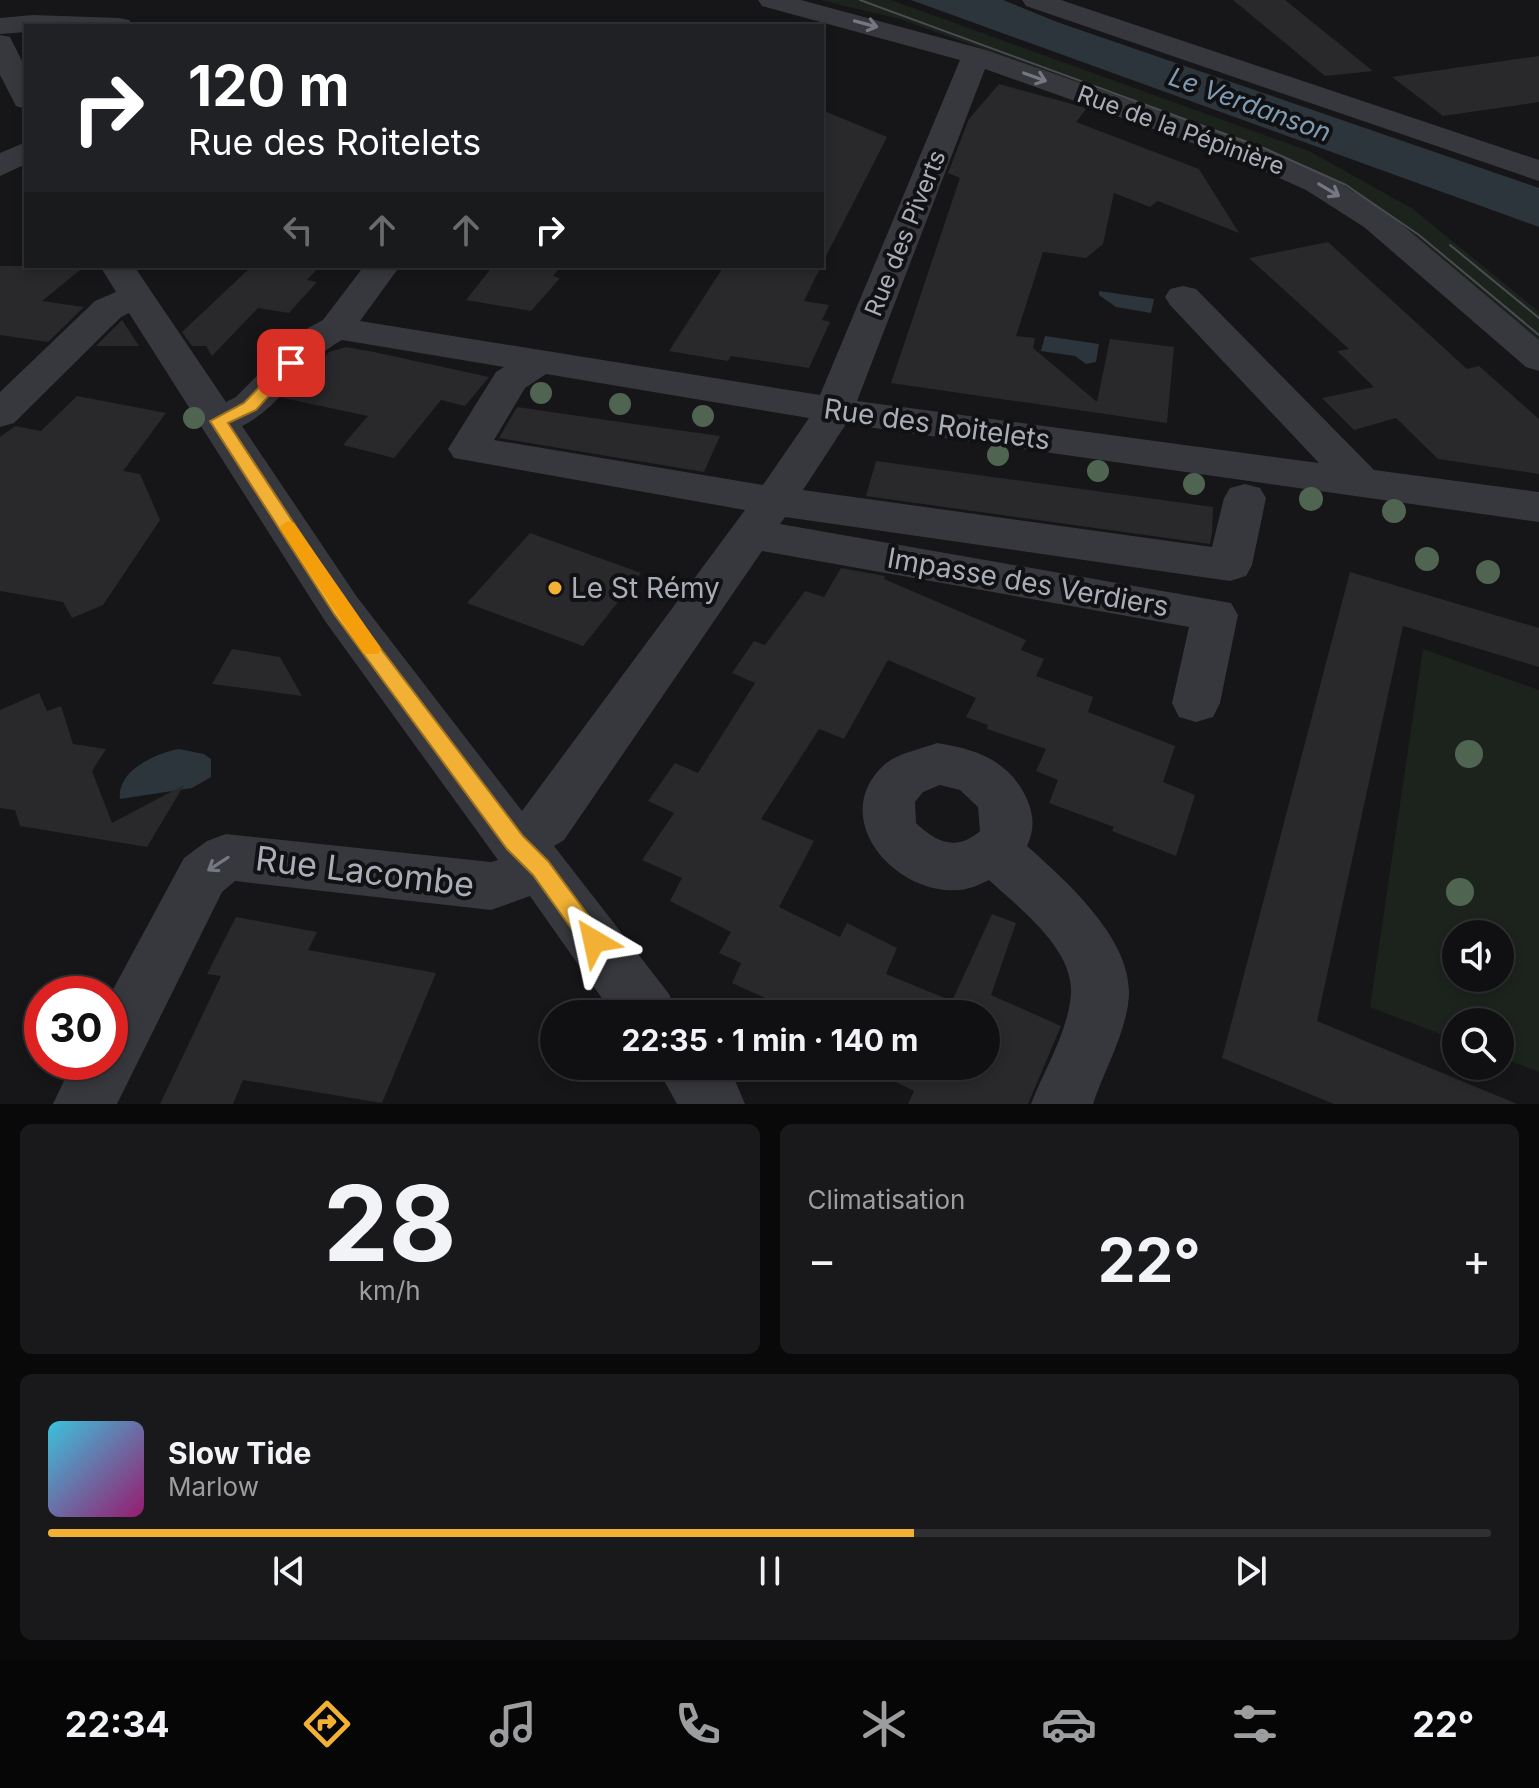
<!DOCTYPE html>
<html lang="fr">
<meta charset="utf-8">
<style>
body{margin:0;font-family:Inter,sans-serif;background:#19191b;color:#f1f3f6;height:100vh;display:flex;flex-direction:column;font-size:30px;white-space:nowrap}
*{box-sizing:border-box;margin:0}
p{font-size:26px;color:#9c9d9f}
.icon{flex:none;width:44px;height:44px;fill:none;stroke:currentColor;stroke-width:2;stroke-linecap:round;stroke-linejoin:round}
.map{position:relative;height:1104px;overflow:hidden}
.panel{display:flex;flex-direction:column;gap:20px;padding:20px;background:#09090a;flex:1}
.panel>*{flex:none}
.hud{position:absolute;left:24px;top:24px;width:800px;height:244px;border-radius:0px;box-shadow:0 4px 12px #0003,0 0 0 2px #303032;background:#202124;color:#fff;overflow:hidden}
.controls{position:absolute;left:1442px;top:920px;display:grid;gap:16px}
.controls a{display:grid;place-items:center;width:72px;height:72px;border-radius:50%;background:#101012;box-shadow:0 4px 12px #0003,0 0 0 2px #303032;font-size:40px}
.speed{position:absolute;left:24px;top:976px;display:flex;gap:16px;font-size:40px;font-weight:700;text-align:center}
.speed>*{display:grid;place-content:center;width:104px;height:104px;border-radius:50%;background:#101012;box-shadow:0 4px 12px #0003,0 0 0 2px #303032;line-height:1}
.speed .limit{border:12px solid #d22;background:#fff;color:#111}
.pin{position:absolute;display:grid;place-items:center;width:68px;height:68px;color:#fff;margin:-34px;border-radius:16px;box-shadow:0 4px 12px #0006}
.me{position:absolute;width:88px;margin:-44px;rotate:324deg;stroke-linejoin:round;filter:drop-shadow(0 0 6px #0008)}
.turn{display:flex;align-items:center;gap:28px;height:168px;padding:0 32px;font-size:36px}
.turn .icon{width:104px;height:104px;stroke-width:2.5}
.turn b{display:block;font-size:56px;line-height:68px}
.lanes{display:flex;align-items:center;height:76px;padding:0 32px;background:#0003;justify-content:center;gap:40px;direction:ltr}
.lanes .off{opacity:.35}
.big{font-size:60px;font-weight:700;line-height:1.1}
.panel .widget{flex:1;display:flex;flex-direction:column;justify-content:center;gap:12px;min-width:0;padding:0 28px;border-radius:12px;background:#19191b}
.panel .dial{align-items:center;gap:0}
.dial b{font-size:104px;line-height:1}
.song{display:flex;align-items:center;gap:24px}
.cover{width:96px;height:96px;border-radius:12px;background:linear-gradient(135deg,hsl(190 70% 55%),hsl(320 70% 35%))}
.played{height:8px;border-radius:4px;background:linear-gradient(90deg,#f2b134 60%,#303032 60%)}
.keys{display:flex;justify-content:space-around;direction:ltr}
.heat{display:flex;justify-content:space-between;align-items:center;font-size:44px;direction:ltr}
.panel .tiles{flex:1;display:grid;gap:20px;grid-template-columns:1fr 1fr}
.widget:last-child{grid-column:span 2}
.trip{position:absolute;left:540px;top:1000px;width:460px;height:80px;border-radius:40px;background:#101012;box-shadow:0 4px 12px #0003,0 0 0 2px #303032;font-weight:700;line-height:80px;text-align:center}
.menu{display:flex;height:128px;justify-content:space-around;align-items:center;background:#060607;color:#9c9d9f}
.menu .icon{width:56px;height:56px}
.menu .selected{color:#f2b134}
.menu b{font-size:36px;color:#f1f3f6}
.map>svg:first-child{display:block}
.green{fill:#1c231d;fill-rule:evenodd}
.water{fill:#2c353c}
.building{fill:#29292c}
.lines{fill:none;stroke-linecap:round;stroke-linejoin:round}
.minor{fill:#37383d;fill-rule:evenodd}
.tram{stroke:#4a4c52;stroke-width:2}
.tree{fill:#506452}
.oneway{stroke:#757881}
.route{fill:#f2b134;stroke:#9d7322;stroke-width:2}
.slow{fill:#f59e0b}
.poi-dot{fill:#f2b134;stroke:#111113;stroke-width:3}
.labels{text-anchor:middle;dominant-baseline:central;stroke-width:8;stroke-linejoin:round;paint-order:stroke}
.far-street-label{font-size:24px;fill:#a8adb8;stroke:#111113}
.far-water-label{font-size:26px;font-style:italic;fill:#7f9bb3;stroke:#111113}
.street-label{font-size:28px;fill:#a8adb8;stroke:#111113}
.poi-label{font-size:28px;fill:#a8adb8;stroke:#111113;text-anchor:start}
.near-street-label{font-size:34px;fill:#a8adb8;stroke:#111113}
</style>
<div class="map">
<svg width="1539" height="1104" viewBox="0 0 1539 1104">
<rect width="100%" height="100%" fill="#161618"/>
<path class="green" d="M820,0H891L1309,151L1413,209L1539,312V340L1393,222L1118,98L900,19Z
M1423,649L1539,690V1072L1500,1057V1022H1456V1040L1370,1007ZM1456,934H1500V978H1456Z"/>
<path class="water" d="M911,0H1003L1057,22L1539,188V227Z
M1099,291L1154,299L1151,313L1116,307L1099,295Z
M1045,336L1099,344L1096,362L1086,364L1075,356L1041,351Z
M179,749L204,754L211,759V777L192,788L120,799C116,771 156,753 179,749Z"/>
<path class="building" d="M1233,0H1285L1373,71L1325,76Z
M1539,56V102L1443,116L1392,77Z
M999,84L1087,108L1076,122L1199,169L1239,233L1158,201L1150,207L1114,193L1103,244L1086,258L1043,252L1016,336L1035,338L1033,348L1097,402L1110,339L1174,347L1167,423L891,383L960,178L948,173L969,119Z
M822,110L887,137L822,264Z
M1328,242L1467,369L1479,366L1539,419V474L1438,459L1396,418L1354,430L1322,398L1374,387L1337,351L1349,349L1249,258Z
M0,266H85L42,301L84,307L48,342L0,335Z
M252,266H320L307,280L317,282L289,313L258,308L212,356L206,346H192L182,332Z
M493,266H561L553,276L560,278L531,311L466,300Z
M724,266H821L804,301L829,305L822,320L830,322L809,368L731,356L728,361L669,351Z
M122,320L139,346H96Z
M346,347L374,352L489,377L465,406L441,400L394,458L343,445L368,416L283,398L329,352Z
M77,396L166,413L123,471L140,474L160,520L103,605L72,618L63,602L0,591V437L15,426L41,431Z
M517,407L641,425L720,436L704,472L499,438Z
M876,461L1213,507L1212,533L1210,544L866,496Z
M530,533L641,573L583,646L467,603Z
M841,568L885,576L884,579L1026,640L1021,650L1044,659L1036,676L1093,697L1088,712L1175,746L1163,782L1195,795L1176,856L1112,831L1114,827L1049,803L1058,780L1036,771L1046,749L987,729L988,725L966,717L976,698L888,660L844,739L819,729L761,819L814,841L779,907L840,937L847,923L897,948L886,974L952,1001L992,914L1016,923L991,995L1061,1026L1028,1104H908L914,1091L863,1066H986V1014H801L732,983L741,963L719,953L731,932L670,901L682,878L642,860L674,813L648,801L675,763L698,773L755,683L732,673L754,641L765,645L805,591L824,597Z
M1350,572L1539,628V667L1403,626L1317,1021L1517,1104H1334L1222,1058Z
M232,649L280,657L302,696L212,684Z
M39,693L47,711L61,706L73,744L106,749L92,771L112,823L184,785L147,847L20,826L15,810L0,808V710Z
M236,917L317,932L308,950L436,973L382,1103L243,1080L233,1104H160L221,976L207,974Z"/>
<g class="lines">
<path class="minor" d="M758,0H801L986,50L1259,145L1328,176L1388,213L1539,340V371L1526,367L1364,227L1306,190L1237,159L985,69L857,401L1319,463L1170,305L1165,297L1170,289L1183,286L1196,289L1374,470L1539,492V522L846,424L803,490L1212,547L1224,498L1230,488L1245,484L1260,488L1266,498L1252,565L1246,576L1230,581L785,517L780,524L1231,603L1238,615L1220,703L1213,717L1196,722L1179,717L1172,703L1189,627L762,551L564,840L554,846L669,994L677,1014H613L530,896L491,910L235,881L222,892L117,1104H53L73,1062H110V995L184,858L207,841L226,834L491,862L498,860L325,621L129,313L121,317L14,423L0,427V392L95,301L116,292L100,266H134L226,402L236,397L299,333L323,320L364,266H400L360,321L820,395L960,60L762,6ZM342,340L504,367L496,372L448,449L454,458L745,510L522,811L357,597L242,426C283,406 302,361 342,340ZM546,374L809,418L763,485L494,440L525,388Z
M1022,0H1061L1539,160V181L1026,6Z
M33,15L119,18L129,20L133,26H26V32L0,34V18Z
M0,35L10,37L26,69V109L16,106L0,75Z
M26,142V164L0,176V153Z
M937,743C976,749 1008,760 1026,797C1034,814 1035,829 1027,846C1065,880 1130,937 1129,993C1128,1030 1104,1070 1093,1104H1031C1044,1070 1069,1030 1071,993C1073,948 1019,908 989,880C981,884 970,889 960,890C895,896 826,817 885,764C898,753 921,749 937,743ZM940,785L960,790L978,807L980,831C956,852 936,842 916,823L915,802L923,792Z
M656,1066H723L736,1083L745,1104H677Z"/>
<path class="tram" d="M860,0L1266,149L1346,185L1419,235L1539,335
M1450,245L1539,318"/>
</g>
<g class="tree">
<circle cx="541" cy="393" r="11"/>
<circle cx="620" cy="404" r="11"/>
<circle cx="703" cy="416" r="11"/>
<circle cx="194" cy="418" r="11"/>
<circle cx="998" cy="455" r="11"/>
<circle cx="1098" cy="471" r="11"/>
<circle cx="1194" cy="484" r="11"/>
<circle cx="1311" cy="499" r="12"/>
<circle cx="1394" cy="511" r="12"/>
<circle cx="1427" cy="559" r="12"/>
<circle cx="1488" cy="572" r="12"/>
<circle cx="1469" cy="754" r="14"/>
<circle cx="1460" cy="892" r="14"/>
</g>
<defs><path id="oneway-shaft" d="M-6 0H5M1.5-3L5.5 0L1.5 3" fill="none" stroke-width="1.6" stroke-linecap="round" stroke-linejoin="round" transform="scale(2)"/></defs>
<g class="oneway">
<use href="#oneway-shaft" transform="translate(866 24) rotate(15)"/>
<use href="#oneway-shaft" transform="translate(1035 77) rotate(20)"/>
<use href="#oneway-shaft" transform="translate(1329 190) rotate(31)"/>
<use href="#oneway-shaft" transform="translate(218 864) rotate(147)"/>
</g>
<path class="route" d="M291,358L299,363L256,410L228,423L347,604L523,836L548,861L602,934L606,941L602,949L594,952L586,949L533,875L507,849L334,614L210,421L244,403L286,359Z"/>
<path class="slow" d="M288,521L294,523L378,644L381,649L378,654H364L279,527Z"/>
<circle class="poi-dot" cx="555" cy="588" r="8"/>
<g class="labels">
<g class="far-street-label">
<text transform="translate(1181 130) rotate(20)">Rue de la Pépinière</text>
<text transform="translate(905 233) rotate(-68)">Rue des Piverts</text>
</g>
<g class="far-water-label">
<text transform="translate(1250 104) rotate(20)">Le Verdanson</text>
</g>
<g class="street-label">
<text transform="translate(937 424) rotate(8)">Rue des Roitelets</text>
<text transform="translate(1028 582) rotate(10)">Impasse des Verdiers</text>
</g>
<g class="poi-label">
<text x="571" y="588">Le St Rémy</text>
</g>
<g class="near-street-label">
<text transform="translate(365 871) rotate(7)">Rue Lacombe</text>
</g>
</g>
</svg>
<div class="controls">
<a><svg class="icon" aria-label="sound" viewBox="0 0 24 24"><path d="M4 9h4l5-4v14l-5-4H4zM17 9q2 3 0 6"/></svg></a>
<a><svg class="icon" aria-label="search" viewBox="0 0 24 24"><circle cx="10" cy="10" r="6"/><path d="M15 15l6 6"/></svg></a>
</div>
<div class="speed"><div class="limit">30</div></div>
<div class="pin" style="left:291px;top:363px;background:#d93025"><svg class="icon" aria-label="arrive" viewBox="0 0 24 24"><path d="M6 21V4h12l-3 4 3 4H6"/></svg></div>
<svg class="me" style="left:594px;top:941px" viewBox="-20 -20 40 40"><path d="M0-17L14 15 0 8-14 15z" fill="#f2b134" stroke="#fff" stroke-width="4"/></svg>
<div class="trip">22:35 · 1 min · 140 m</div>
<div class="hud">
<div class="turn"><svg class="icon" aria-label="right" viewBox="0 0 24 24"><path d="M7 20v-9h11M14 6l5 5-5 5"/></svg><div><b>120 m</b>Rue des Roitelets</div></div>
<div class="lanes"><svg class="icon off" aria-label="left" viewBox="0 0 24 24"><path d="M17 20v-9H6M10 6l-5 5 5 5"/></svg><svg class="icon off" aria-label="ahead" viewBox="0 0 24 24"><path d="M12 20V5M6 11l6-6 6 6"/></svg><svg class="icon off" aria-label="ahead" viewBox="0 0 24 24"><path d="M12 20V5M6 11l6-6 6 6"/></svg><svg class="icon" aria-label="right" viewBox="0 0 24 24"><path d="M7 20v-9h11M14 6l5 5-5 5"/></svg></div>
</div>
</div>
<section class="panel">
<div class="tiles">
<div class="widget dial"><b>28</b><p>km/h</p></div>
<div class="widget"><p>Climatisation</p>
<div class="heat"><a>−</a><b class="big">22°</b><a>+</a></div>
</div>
<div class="widget">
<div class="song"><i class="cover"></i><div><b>Slow Tide</b><p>Marlow</p></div></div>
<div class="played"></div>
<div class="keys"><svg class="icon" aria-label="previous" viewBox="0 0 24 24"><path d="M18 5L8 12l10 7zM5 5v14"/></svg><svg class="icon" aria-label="pause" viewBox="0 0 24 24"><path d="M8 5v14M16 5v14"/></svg><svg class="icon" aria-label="next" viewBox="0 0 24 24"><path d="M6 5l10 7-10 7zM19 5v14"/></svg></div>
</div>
</div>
</section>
<nav class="menu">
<b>22:34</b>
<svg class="icon selected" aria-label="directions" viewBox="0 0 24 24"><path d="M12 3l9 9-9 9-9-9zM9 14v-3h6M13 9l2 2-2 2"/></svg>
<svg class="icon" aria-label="music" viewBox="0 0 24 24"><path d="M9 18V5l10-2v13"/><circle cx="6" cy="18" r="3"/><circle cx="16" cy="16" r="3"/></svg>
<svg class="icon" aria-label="phone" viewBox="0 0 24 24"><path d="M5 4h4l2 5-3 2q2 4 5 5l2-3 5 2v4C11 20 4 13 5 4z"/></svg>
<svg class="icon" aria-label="climate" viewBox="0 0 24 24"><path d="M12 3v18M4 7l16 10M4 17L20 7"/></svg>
<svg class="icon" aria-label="car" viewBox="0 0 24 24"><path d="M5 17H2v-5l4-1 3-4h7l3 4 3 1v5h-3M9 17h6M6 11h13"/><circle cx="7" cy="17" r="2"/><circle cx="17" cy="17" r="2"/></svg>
<svg class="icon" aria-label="filters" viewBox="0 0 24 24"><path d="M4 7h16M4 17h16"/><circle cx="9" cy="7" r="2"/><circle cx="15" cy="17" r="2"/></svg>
<b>22°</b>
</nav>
